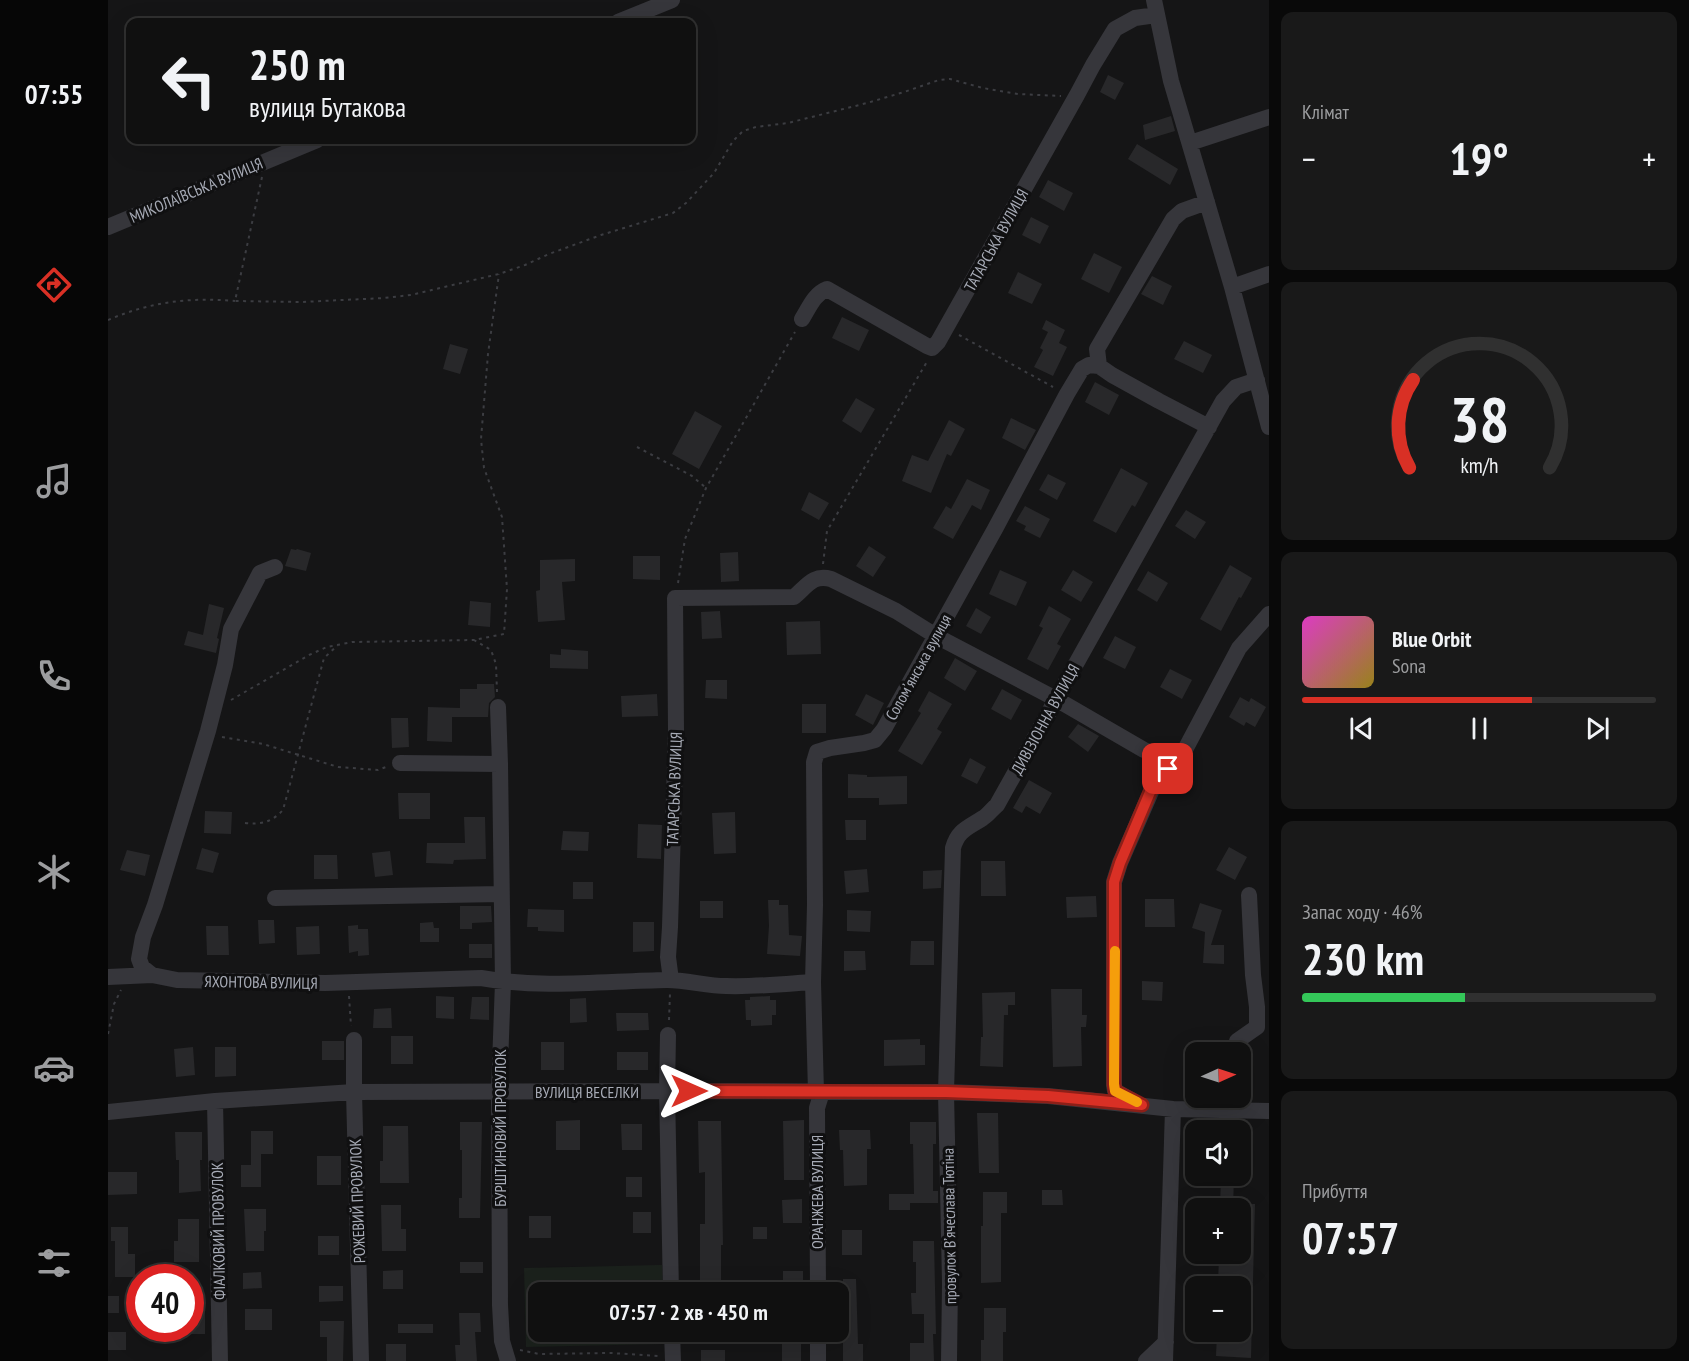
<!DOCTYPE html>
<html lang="uk">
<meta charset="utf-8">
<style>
body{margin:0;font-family:"PT Sans Narrow",sans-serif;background:#191919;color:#f1f3f6;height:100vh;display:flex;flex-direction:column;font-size:22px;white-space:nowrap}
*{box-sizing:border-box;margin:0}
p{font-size:20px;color:#9c9d9f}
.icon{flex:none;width:33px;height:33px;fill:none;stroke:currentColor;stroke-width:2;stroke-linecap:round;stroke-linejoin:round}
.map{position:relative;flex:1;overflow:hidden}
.sheet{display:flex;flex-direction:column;gap:12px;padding:12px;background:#090909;width:420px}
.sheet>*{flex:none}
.guide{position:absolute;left:18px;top:18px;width:570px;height:126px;border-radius:12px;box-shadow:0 6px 24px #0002,0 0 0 2px #303030;background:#101010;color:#f1f3f6;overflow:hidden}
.needle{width:39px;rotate:87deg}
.controls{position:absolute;left:1077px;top:1042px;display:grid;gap:12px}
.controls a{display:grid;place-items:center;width:66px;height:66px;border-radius:12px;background:#101010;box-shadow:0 6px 24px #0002,0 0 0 2px #303030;font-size:30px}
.speed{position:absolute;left:18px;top:1264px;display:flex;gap:12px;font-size:30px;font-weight:700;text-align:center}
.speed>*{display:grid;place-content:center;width:78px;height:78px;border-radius:50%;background:#101010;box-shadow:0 6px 24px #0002,0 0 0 2px #303030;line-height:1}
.speed .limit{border:9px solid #d22;background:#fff;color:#111}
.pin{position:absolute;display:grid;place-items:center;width:51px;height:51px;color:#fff;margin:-26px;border-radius:12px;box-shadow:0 3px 9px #0006}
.me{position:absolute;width:66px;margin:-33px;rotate:90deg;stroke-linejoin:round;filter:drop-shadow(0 0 4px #0008)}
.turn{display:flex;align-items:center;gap:21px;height:126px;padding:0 24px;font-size:27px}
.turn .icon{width:78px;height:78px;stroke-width:2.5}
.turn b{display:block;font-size:42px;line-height:51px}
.big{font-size:45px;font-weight:700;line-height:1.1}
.sheet .tile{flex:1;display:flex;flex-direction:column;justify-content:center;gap:9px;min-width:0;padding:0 21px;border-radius:12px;background:#191919}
.sheet .dial{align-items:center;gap:0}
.dial svg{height:156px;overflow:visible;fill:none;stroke:#303030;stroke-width:7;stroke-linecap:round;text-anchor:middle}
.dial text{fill:#f1f3f6;stroke:none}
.song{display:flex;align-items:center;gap:18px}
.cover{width:72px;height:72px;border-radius:9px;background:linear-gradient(135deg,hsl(310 70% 55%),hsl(50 70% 35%))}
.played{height:6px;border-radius:3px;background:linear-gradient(90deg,#d93025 65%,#303030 65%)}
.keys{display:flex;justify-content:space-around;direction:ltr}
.heat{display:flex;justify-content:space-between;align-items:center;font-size:33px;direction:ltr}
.charge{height:9px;border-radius:4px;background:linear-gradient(90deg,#34c759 46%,#303030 0)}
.trip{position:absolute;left:420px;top:1282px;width:321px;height:60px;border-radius:12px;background:#101010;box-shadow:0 6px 24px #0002,0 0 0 2px #303030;font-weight:700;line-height:60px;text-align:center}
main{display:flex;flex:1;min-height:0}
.dock{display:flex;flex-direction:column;width:108px;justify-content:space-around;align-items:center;background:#060606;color:#9c9d9f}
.dock .icon{width:42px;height:42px}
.dock .current{color:#d93025}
.dock b{font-size:27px;color:#f1f3f6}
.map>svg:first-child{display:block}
.green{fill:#1b211c}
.building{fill:#28282a}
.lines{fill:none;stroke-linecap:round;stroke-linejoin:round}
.path{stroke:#3c3d42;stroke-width:2;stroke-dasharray:3 4.5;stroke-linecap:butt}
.minor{stroke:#36363b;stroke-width:16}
.route-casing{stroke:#8d1f18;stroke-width:15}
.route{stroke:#d93025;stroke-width:10}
.slow{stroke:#f59e0b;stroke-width:10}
.labels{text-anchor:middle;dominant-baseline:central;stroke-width:6;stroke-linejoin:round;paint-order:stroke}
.street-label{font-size:16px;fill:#a7abb6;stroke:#101011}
</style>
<main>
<nav class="dock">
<b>07:55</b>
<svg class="icon current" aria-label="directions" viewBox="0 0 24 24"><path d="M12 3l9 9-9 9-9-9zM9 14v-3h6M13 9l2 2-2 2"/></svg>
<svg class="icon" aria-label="music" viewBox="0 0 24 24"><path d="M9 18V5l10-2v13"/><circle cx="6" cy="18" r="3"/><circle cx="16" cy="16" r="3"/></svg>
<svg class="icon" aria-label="phone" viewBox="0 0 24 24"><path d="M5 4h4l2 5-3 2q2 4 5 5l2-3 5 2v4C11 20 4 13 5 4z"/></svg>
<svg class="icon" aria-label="climate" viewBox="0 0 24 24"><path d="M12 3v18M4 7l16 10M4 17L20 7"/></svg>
<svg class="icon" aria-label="car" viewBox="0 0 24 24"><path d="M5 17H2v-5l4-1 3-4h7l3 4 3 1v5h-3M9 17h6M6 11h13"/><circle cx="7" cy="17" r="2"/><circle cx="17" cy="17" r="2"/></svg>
<svg class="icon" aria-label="filters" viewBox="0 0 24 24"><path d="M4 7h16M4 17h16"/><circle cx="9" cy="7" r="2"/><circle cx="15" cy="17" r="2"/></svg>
</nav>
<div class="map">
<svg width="1161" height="1361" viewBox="0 0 1161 1361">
<rect width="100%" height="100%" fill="#151516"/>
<path class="green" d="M554,1265L555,1293H430V1332H555L556,1344L418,1347L416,1268Z"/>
<path class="building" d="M1000,75L1016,83L1007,100L992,92Z
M1063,116L1067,131L1037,140L1035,125Z
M1029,144L1070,169L1062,185L1020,159Z
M940,180L965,193L956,211L931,197Z
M923,217L941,226L932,244L914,235Z
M986,253L1014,267L1001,293L973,279Z
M910,272L934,284L924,304L900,293Z
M1044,276L1064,286L1055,305L1033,294Z
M734,317L761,330L751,351L724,338Z
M938,320L957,330L951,343L959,347L945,376L926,367L935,350L932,348L940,332L934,329Z
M1076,341L1104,355L1095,373L1066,359Z
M342,344L360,349L352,374L335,369Z
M987,382L1011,395L1001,415L977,402Z
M748,398L767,409L753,433L734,421Z
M587,411L614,426L591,469L564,454Z
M903,418L928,430L917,450L894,438Z
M841,420L857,429L843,456L839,454L823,493L794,481L804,455L820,461Z
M1013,468L1040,483L1027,507L1024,505L1008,533L985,521Z
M940,474L958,483L949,500L931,490Z
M859,479L882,490L873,510L864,505L845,539L825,528L838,506L843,509Z
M701,492L721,503L711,520L693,510Z
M917,506L942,519L932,538L916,530L918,526L908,521Z
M1078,510L1098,522L1087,539L1067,526Z
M761,546L778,557L765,577L748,566Z
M183,549L188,550L189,549L203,553L198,571L177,566Z
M630,552L631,581L613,582L612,553Z
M525,556H552V580L525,579Z
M467,559V581L454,582L457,620L430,622L428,591L432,590V560Z
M1122,565L1144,578L1133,598L1131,597L1113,631L1092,619Z
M892,570L919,582L908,606L881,594Z
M965,570L985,582L973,602L953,590Z
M1040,571L1060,583L1049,602L1029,590Z
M362,601L383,603L382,627L360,625Z
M101,604L116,608L109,638L111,639L108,653L76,645L80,631L95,635Z
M941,606L963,619L949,644L953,646L940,670L919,659L935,628L931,626Z
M868,608L883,617L873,634L858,626Z
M612,611L614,638L594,639L593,612Z
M712,621L713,654L679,655L678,622Z
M1007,636L1028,647L1017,669L995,658Z
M453,649L480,651V669L442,668V654L453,655Z
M847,658L869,671L857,691L836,678Z
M1062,669L1084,680L1074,699L1052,687Z
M598,680H619V699L597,698Z
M369,684H386L387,697L381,703L380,717H344V742L319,741L320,707L352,708V689H369Z
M894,689L914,700L903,720L883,709Z
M821,691L844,704L829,729L834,732L814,765L790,751L813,713L810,711Z
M549,694L550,716L514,717L513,696Z
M758,694L776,703L765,725L747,715Z
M1132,697L1141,702L1143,698L1158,707L1147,727L1138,722L1136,726L1121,717Z
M694,704H718V733H694Z
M283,718H300L301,747L284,748Z
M970,724L991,736L980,752L960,737Z
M862,758L878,767L869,784L853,776Z
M740,774L759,775V777L799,776V804L771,805V798H740Z
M921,780L944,793L932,814L918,806L914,813L905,808Z
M290,793H322V819H291Z
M97,811L124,812L123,834L96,833Z
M627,812L628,853L606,854L604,813Z
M356,817H377L378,859L346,860L345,864L318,863L319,843H357Z
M737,820H758V840H738Z
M530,824L554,825L553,859L529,858Z
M455,831L481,832L480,851L453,850Z
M1121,847L1139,857L1127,880L1108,870Z
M94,848L111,853L105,873L88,869Z
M19,850L42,855L37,876L12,870Z
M282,851L285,875L267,877L264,853Z
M206,855H229L230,879H206Z
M873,861H897L898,896H873Z
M759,869L761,892L738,894L736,871Z
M834,870L833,888L815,889V871Z
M465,882H485V899H465Z
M988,896L989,917L959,918L958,897Z
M1037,899H1066L1067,927H1037Z
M660,900H671V905H680L681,935L694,936L692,956L659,954L661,926Z
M592,901H615V918H592Z
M1092,903L1114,910L1103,945H1116V964L1095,963L1097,932L1084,928Z
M352,906H383L384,922L364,923V929H352Z
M420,909L456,910V932L430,931V927H419Z
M739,910L763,911L762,932L739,931Z
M150,920H166L167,943L151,944Z
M325,922L326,928H331V942H312V923Z
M525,922H546V951L525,952Z
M250,925V929H260L261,955L250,956V951L241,953L240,926Z
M98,926H120L121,955H99Z
M211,926L212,954L189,955L188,927Z
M803,941H826V965H802Z
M361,944H384V958H361Z
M736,951H757L758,970L736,971Z
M1034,981L1055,982L1054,1001L1034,1000Z
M943,989H974V1015H979L978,1027H973L974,1066L945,1067Z
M907,992V1005H900V1015H896L895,1067L872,1066L873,1037H875L874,993Z
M328,996L346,997V1019L328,1018Z
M662,996V1000H668V1015H664V1025L643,1026V1020H638L637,1000H642V997Z
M364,997H381V1020L362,1019Z
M478,998L479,1022L462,1023V999Z
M283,1008L284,1028H265L266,1009Z
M508,1013H540L541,1030L509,1031Z
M283,1036H305V1064H283Z
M812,1039V1045H817V1065L776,1066V1040Z
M214,1041H236V1060H214Z
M433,1042H456V1070H433Z
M85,1047L87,1075L68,1077L66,1049Z
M107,1047H128V1076L107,1077Z
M509,1052H540V1070H509Z
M869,1113H890L891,1173H871Z
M472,1120V1150H448V1121Z
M696,1120V1180H676L675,1121Z
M590,1121H613L615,1245H613V1284L592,1285V1224H597V1172L591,1173Z
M352,1122H374L372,1218H351V1198H354V1150H352Z
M802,1122H828V1144H825V1191H830V1203H802V1210H781V1194H806L805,1144H802Z
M513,1124H534V1150H514Z
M275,1126H300L301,1183H272V1161H275Z
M731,1130H762L763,1149H759V1185L736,1186L735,1150H732Z
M143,1131H165V1154H153V1187H133V1165H143Z
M67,1132H94V1160H92L93,1191L71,1193V1160H68Z
M209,1156H233V1185H209Z
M0,1172H29V1194L0,1195Z
M1113,1176H1126L1125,1209H1112Z
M518,1177H534V1197H518Z
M934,1190H954L955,1205H934Z
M875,1192H899V1213H893V1282L873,1283V1226H875Z
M694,1199V1223H675L674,1200Z
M1132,1204H1147L1143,1358L1108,1356L1109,1332H1132V1287H1110L1111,1254H1132Z
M273,1205H293V1229H298V1251H274Z
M136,1209H158V1231H156V1251H138Z
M525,1212H543V1233H525Z
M421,1216H443V1238H421Z
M70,1219H91V1262H66V1241H70Z
M3,1227H20V1254H27V1277H7V1241H3Z
M645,1227H659V1239H645Z
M734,1230H754V1255H734Z
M210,1236H231V1255H210Z
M805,1241H826L828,1334H825L826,1361H802V1343H816V1314H804L803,1293H808V1262H805Z
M352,1262H375V1273H352Z
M295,1270V1289H275V1271Z
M675,1271H695V1293H675Z
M153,1272L154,1288L135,1289V1273Z
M735,1279H748L750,1344H755V1361H735Z
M211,1286H235V1301L211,1302Z
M0,1296H11V1313H0Z
M82,1297H97V1334H82Z
M876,1308H898V1332H895V1361H873V1340H876Z
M137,1309H164V1330H137Z
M351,1313H372L373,1332H367L369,1361H348L347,1345H352Z
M212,1321H236L235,1361H219V1337H212Z
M290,1324H325V1333H290Z
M0,1332H18V1350H0Z
M674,1332H693V1361H674Z
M278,1344H298V1361H278Z
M593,1350H617V1361H593Z"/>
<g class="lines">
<path class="path" d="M154,177L127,301L194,302L276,298L303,295L391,274L417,265L441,254L493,235L565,213L578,203L606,173L625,141L635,131L648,127L680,123L759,103L796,92L831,80L842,79L875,88L910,94L953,96
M0,320C42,302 81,297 127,301
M851,335L945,387
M529,447L584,476L598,488
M715,564L719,531L820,360
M570,583L577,539L598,488L687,332
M389,692L388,664L383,650L366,640L396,634L399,589L394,517L376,468L373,439L380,354L391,274
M123,700L201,655L219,647L244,642L366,640
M114,737L155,744L230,767L270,770L278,767
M137,823C153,825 164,822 175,810L216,658L230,645
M241,996L243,1026
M561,1020L562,993
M0,1034L6,1004L13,990
M412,1350L431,1354L503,1353L550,1356"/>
<path class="minor" d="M1046,0L1063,81L1124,287L1161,427
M510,22L564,0
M1082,143L1161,117
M0,227L209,140
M1124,287L1161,274
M694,319C701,308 706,294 719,289L819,346L824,348L830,342L969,95L985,65L1007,29L1027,18L1048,15
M991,366L989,349L1065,219L1074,211L1099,202
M167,567L152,573L123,629L117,665L100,731L47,905L35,937L31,959L34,967L44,975L69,980L217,983L373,978C435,989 497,981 559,980C579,980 599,986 618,986C647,987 676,984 705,982
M390,707L392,764L395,982L391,1092L392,1305L394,1341L400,1361
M292,763L392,764
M167,898L393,894
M0,977L44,975
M563,980L560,957L562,927L568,730L567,598L686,597C699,586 705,574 723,579L788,611L828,636L948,699L1036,750L1058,758L1071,761
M560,1035L559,1091L563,1293
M246,1040V1092L253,1361
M1128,1053L1129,1041L1149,1027V1007L1145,975L1141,895
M708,1092L705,982L707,905L706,762L709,752L722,748L756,743L767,740L776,729L887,529L959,394L974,369L981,365L991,366L1004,375L1051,401L1101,427
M107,1101L112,1361
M1025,1101L1007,1091L1006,1085V882L1012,863L1049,778L1071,761L1131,648L1161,614
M0,1112L107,1101L246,1092L559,1091L838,1092L940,1096L1065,1109L1161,1111
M710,1293L709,1108L714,1092
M564,1332L565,1361
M710,1332V1361
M841,1361L842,1283L838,1092L845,848C850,830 860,828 875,818C880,815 884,809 889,805L1115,401L1128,387L1149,380
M1038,1361L1058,1342
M1057,1361L1065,1109"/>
</g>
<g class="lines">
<defs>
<path id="route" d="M581,1091L838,1092L940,1096L1034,1105L1007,1091L1006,1084V882L1012,863L1048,778L1060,769"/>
</defs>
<use href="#route" class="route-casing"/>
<use href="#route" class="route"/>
<path class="slow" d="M1007,951L1006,1084L1007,1091L1029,1102"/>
</g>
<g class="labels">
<g class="street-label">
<text transform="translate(88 190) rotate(-23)">МИКОЛАЇВСЬКА ВУЛИЦЯ</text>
<text transform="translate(888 240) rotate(-61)">ТАТАРСЬКА ВУЛИЦЯ</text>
<text transform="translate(810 667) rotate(-61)">Соломʼянська вулиця</text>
<text transform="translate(937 719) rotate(-61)">ДИВІЗІОННА ВУЛИЦЯ</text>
<text transform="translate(566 789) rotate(-88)">ТАТАРСЬКА ВУЛИЦЯ</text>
<text transform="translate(153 982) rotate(1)">ЯХОНТОВА ВУЛИЦЯ</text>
<text x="479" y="1092">ВУЛИЦЯ ВЕСЕЛКИ</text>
<text transform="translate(392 1128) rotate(-90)">БУРШТИНОВИЙ ПРОВУЛОК</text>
<text transform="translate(709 1192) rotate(-90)">ОРАНЖЕВА ВУЛИЦЯ</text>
<text transform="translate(249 1201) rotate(-92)">РОЖЕВИЙ ПРОВУЛОК</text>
<text transform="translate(841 1226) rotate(-91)">провулок Вʼячеслава Тютіна</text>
<text transform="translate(110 1231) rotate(-91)">ФІАЛКОВИЙ ПРОВУЛОК</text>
</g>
</g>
</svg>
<div class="controls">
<a><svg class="needle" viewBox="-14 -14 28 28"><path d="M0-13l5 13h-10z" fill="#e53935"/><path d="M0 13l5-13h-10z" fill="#9c9d9f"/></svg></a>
<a><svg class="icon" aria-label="sound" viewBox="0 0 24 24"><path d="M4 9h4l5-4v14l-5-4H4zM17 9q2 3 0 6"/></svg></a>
<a>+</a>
<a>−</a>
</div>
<div class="speed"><div class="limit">40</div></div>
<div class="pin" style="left:1060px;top:769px;background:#d93025"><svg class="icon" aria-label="arrive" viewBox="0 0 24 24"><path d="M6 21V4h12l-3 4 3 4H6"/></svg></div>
<svg class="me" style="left:581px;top:1091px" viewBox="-20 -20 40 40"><path d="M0-17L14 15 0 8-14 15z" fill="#d93025" stroke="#fff" stroke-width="4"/></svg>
<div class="trip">07:57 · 2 хв · 450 m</div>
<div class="guide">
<div class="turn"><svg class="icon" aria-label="left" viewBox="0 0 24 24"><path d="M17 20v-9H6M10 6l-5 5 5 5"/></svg><div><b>250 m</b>вулиця Бутакова</div></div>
</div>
</div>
<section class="sheet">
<div class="tile"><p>Клімат</p>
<div class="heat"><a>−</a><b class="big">19°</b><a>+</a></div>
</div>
<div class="tile dial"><svg viewBox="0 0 100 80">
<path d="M14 69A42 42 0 1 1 86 69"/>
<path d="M14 69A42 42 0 0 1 16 24" stroke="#d93025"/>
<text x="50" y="56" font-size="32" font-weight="700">38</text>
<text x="50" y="72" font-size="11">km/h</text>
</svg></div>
<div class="tile">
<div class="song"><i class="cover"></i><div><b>Blue Orbit</b><p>Sona</p></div></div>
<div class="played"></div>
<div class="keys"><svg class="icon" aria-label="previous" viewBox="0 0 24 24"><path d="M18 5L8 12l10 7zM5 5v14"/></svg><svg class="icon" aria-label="pause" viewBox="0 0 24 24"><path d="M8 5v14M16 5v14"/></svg><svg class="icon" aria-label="next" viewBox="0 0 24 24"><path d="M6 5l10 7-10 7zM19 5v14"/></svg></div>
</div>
<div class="tile"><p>Запас ходу · 46%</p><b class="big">230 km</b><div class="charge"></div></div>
<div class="tile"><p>Прибуття</p><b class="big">07:57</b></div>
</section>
</main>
